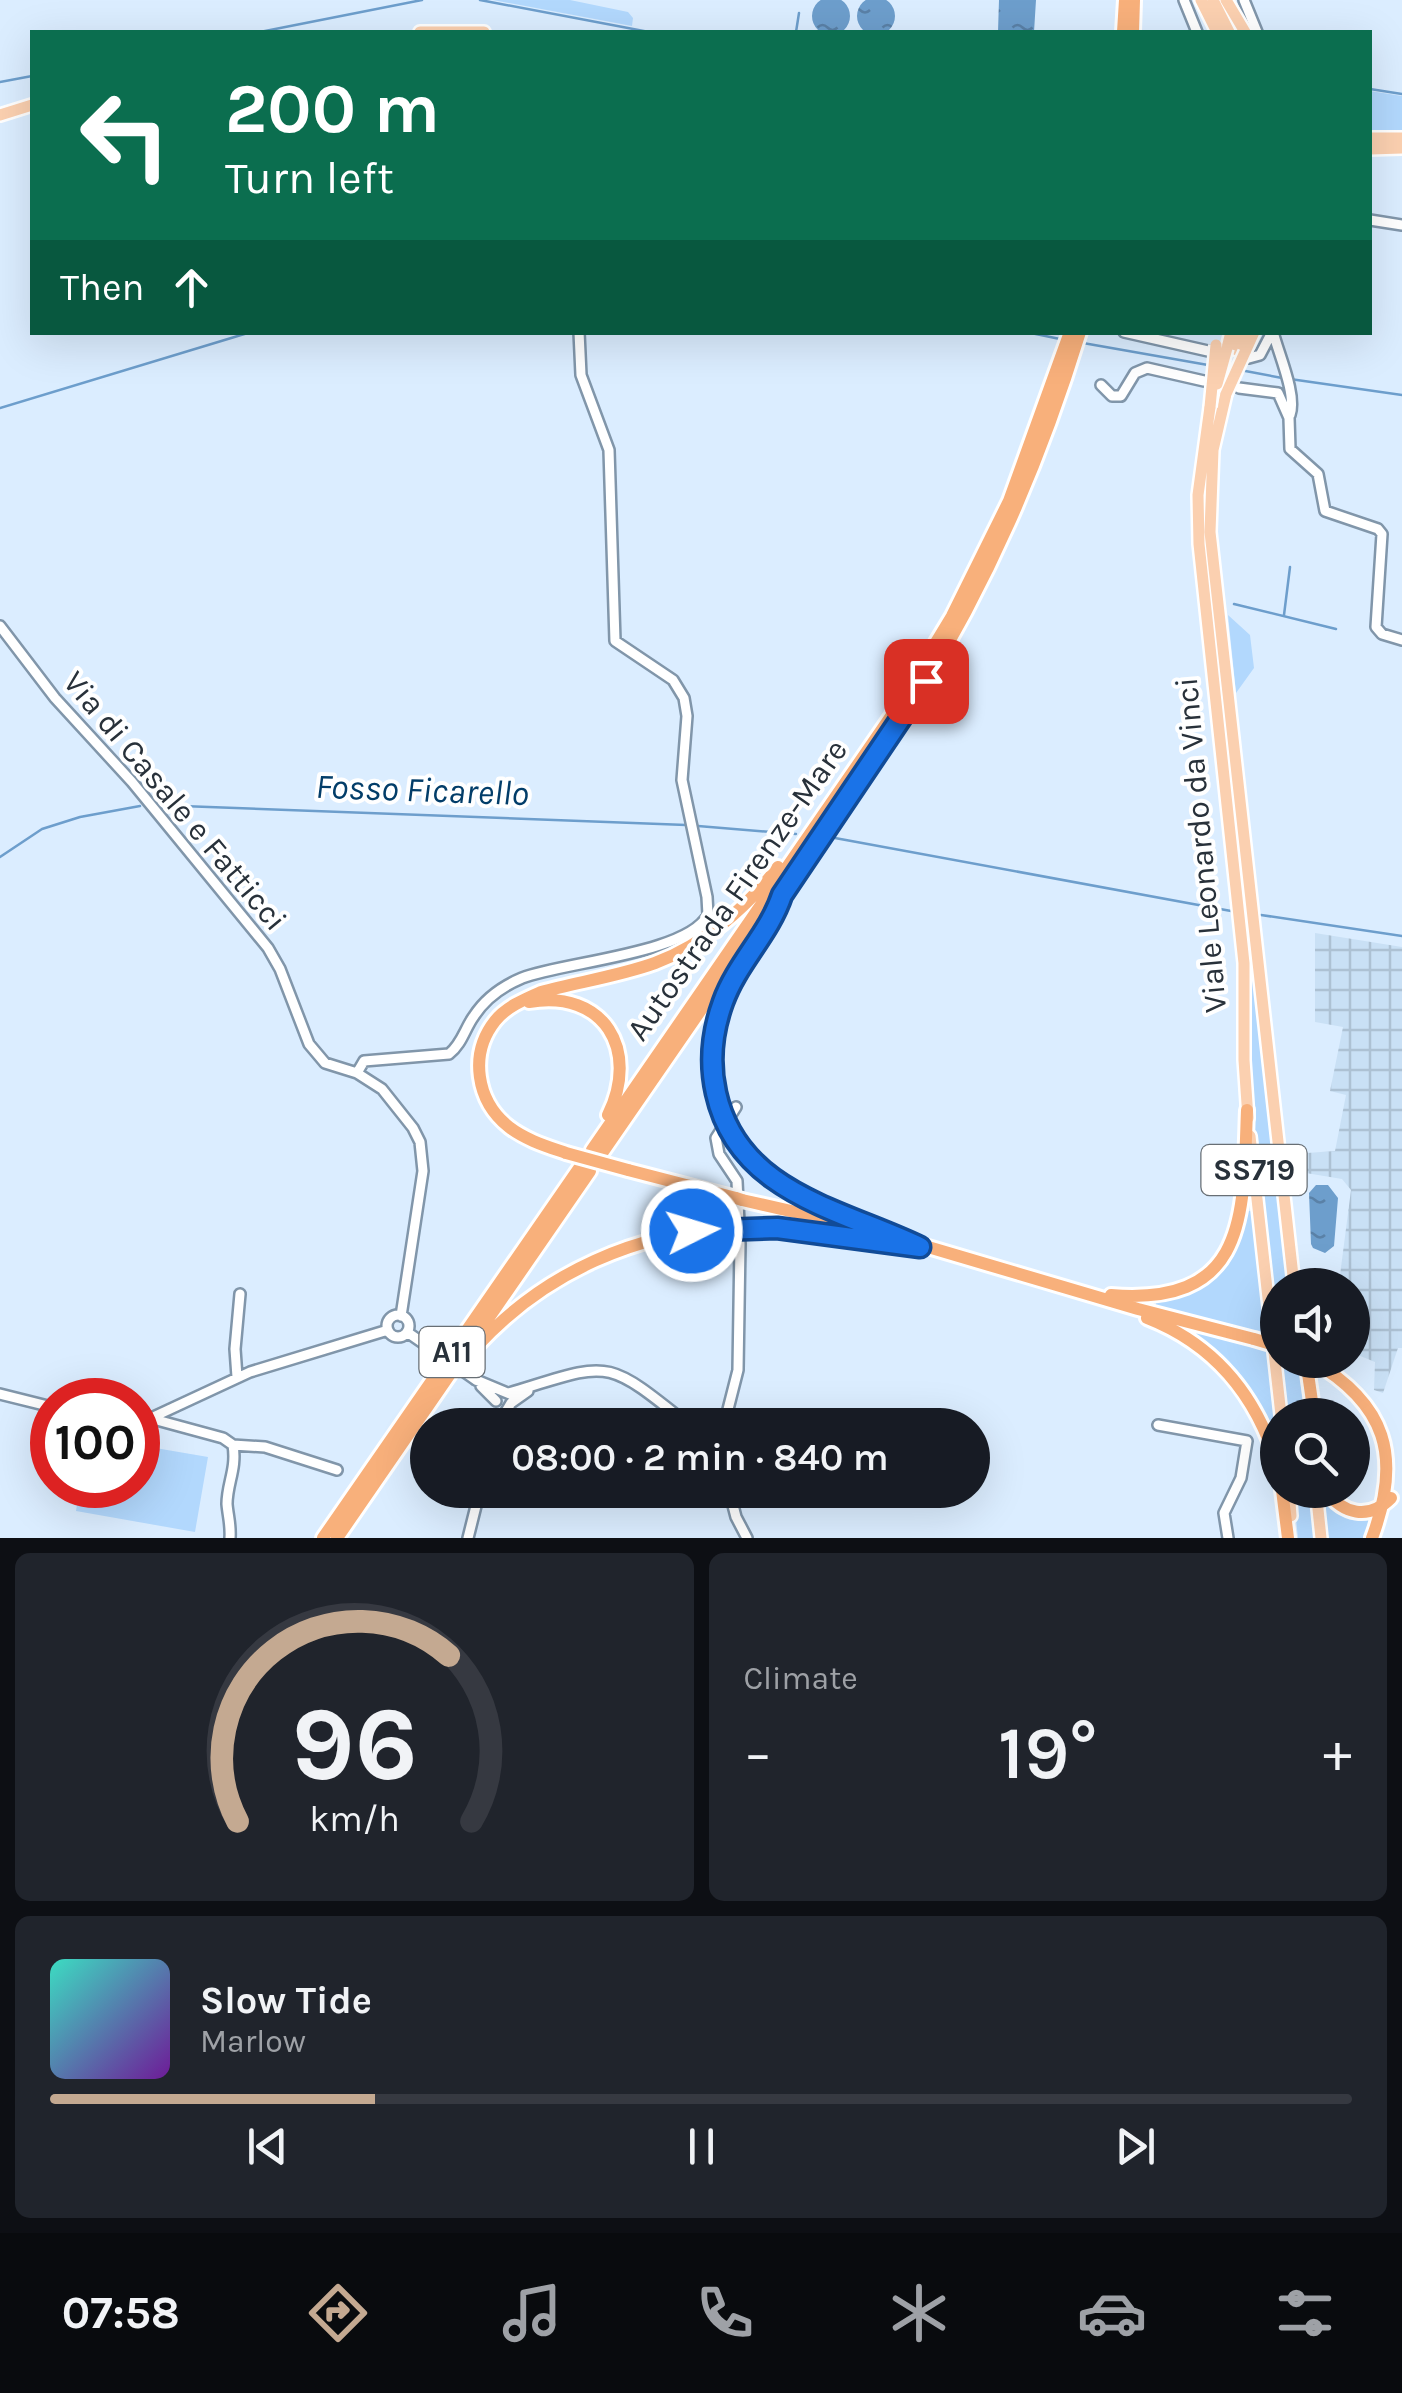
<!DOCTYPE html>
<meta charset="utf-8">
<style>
body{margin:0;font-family:Karla,sans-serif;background:#20242c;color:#f1f3f6;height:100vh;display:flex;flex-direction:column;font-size:38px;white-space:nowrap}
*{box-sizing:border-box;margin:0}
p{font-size:32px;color:#9ea1a6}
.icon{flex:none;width:55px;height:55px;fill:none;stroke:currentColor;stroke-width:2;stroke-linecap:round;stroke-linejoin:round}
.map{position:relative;height:1538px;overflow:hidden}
.panel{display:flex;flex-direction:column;gap:15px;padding:15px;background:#0d0f14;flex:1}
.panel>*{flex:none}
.top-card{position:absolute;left:30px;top:30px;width:1342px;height:305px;border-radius:0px;box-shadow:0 10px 40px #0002;background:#0b6e4f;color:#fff;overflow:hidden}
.fabs{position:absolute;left:1260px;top:1268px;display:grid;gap:20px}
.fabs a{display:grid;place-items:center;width:110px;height:110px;border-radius:50%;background:#171b24;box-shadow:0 10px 40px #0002;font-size:50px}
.speed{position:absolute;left:30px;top:1378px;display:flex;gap:20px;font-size:50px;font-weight:700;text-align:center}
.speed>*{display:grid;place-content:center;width:130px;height:130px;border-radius:50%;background:#171b24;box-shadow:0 10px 40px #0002;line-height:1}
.speed .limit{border:15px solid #d22;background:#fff;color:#111}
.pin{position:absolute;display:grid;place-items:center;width:85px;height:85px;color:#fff;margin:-42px;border-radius:20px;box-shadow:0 5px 15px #0006}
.me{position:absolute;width:110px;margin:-55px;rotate:85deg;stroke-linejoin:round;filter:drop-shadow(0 0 8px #0008)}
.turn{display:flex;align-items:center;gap:35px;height:210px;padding:0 30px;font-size:45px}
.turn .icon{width:130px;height:130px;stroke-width:2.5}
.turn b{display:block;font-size:70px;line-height:85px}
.then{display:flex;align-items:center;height:95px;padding:0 30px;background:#0003;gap:20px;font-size:38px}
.big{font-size:75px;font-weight:600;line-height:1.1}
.panel .card{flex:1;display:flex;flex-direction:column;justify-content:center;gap:15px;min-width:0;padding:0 35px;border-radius:15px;background:#20242c}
.panel .dial{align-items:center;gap:0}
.dial svg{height:260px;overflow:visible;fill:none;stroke:#363941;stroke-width:7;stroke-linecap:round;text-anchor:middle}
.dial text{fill:#f1f3f6;stroke:none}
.song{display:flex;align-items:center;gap:30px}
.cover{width:120px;height:120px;border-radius:15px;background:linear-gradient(135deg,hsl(170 70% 55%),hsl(280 70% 35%))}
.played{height:10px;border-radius:5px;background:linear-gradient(90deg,#c4a991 25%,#363941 25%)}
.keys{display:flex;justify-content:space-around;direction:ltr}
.heat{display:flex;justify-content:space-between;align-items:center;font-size:55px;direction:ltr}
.panel .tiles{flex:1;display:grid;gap:15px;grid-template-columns:1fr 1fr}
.card:last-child{grid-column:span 2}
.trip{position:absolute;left:410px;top:1408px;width:580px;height:100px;border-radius:50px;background:#171b24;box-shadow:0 10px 40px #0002;font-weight:600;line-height:100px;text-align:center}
.tabs{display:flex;height:160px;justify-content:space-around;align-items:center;background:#090b0e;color:#9ea1a6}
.tabs .icon{width:70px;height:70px}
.tabs .on{color:#c4a991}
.tabs b{font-size:45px;color:#f1f3f6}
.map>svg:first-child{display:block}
.industrial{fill:url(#industrial-grid)}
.grass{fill:#b2d8fd}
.water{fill:url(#water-ripples)}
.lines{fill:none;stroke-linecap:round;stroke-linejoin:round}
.stream{stroke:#6d9ecc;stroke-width:2.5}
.minor-casing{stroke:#8196aa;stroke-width:14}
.major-casing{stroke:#fff;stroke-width:16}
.highway-casing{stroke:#fff;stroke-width:18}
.minor{stroke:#fff;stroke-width:9}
.major{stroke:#fbd0b0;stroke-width:11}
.highway{stroke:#f8b07b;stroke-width:12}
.minor-bridge-casing{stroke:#8196aa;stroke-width:14;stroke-linecap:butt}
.major-bridge-casing{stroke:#fff;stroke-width:16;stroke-linecap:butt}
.highway-bridge-casing{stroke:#fff;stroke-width:18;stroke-linecap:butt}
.minor-bridge{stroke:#fff;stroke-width:9}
.major-bridge{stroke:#fbd0b0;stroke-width:11}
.highway-bridge{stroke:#f8b07b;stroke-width:12}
.route-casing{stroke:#114b97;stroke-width:25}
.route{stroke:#1a73e8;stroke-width:18}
.labels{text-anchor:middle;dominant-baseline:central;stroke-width:8;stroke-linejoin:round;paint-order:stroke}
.shield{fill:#fff;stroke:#686f75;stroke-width:2.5}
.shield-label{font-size:30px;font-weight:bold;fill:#28313a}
.street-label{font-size:32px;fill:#28313a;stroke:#fff}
.water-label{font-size:35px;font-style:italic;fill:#023d69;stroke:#fff}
</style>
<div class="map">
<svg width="1402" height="1538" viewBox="0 0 1402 1538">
<defs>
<pattern id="industrial-grid" width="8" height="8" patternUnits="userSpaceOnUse" patternTransform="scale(2.5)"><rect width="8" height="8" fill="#c9e0f5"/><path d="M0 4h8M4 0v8" fill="none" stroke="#adc1d3"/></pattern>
<pattern id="water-ripples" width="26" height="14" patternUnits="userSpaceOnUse" patternTransform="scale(2.5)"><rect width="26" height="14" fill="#6d9ecc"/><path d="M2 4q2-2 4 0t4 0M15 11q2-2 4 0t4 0" fill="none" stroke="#5a81a7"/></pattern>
</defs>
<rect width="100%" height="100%" fill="#dbedff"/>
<path class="industrial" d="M1315,933L1402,947V1348H1398L1383,1393L1374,1390L1375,1362L1353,1353L1352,1285H1322L1339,1283L1351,1190L1342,1179L1306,1173L1307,1153L1335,1151L1346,1095L1330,1091L1343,1027L1315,1022Z"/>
<path class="grass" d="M493,0H570L628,12L633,18L632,26Z
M1370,91L1402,96V133H1370Z
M1207,569L1287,1260L1286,1285H1278L1277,1344L1250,1089L1249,957Z
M1228,615L1250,635L1254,668L1236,693Z
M1248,1211H1253L1277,1451L1268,1426L1184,1333L1189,1329L1250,1344L1156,1308V1303C1206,1296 1239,1259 1248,1211Z
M1279,1360H1298L1304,1415H1285Z
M138,1445L208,1457L195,1532L76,1511L80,1485H138Z
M1293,1490H1312L1317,1538H1298Z
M1321,1490L1328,1500L1385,1511L1369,1538H1326Z"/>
<path class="water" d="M857 16a19 19 0 1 1 38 0a19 19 0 1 1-38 0Z
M812 16a19 19 0 1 1 38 0a19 19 0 1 1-38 0Z
M999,0H1036L1034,32H998Z
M1316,1185H1328L1338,1198L1334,1246L1325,1253L1313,1248L1311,1244L1309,1193Z"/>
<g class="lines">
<path class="stream" d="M480,0L649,32
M260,32L422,0
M796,32L799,13
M0,82L32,76
M1370,89L1402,94
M1026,332L1060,339
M1083,343L1208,365
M1240,370L1282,378
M1290,379L1402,395
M0,408L251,332
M1385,549L1386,539
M1234,604L1336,629
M1284,615L1290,567
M155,805L686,825
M698,826L796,834
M835,838L1231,911
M0,857L42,829L80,817L140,806
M1261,915L1402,936"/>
<defs>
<path id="minor" d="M1184,0L1197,32
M1244,0L1257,32
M1370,220L1402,225
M1124,332L1208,351
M1273,332C1279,355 1297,395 1290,415
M1249,358L1260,355L1272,332
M1101,385L1112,396H1121L1135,373L1147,368L1204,381
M1239,388L1278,393L1289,418L1290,449L1318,474L1325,511L1378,529L1382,534L1376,627L1382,634L1402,640
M0,626L55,698L132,782L268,948L280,969L309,1044L325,1063L357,1073L382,1089L413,1128L420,1142L423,1171L401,1316
M357,1073L364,1061L449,1054C462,1044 465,1028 474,1016C485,999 503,986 522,978C563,962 687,954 708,915L707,897L682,780L687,716L684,698L673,680L615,641L609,450L581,375L579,332
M387 1326a11 11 0 1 1 22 0a11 11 0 1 1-22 0Z
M407,1332L433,1350
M237,1377L235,1349L240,1294
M476,1380L510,1394
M481,1386L496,1401
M509,1393C611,1362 603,1356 689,1425
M0,1394L52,1407
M138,1417L151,1418L250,1372L388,1330
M153,1419L223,1438L233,1445C237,1469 227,1483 227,1504C228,1516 231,1525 230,1538
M498,1425L511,1403L528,1391
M724,1425L738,1370L740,1244L737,1181L719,1154L716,1138L736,1107
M1158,1425L1247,1441L1241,1478L1224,1513L1228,1538
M233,1445L265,1447L337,1470
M729,1490L736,1517L747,1538
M468,1538L480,1490"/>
<path id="major" d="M1201,0L1217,32
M1213,0L1229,32
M1226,0L1245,32
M420,32H484
M0,115L32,105
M1370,138H1402
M1370,149L1402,148
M1227,348L1231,332
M1237,350L1242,332
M1245,352L1254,332
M1226,394L1213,450L1210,532L1294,1285
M1210,407L1198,495L1199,544L1244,963V1060L1248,1118
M1250,1136L1281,1415
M1289,1490L1291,1516
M1316,1490L1321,1538"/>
<path id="highway" d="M1123,32L1125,0
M1133,32L1134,0
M529,1002C604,989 640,1050 608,1115
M723,1118C706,1069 710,1016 736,971
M727,1127C756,1180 804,1200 859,1219
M592,1150L892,715L952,616L1009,501L1070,332
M566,1153C546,1146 526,1140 509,1127C476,1101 469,1054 495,1021C506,1007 525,999 541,992C578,982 619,976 655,963C704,945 747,907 778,867
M602,1153L915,700C988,582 1039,465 1080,332
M628,1170L736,1198
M742,1200L857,1226L1138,1309L1254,1339
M743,1227L820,1233L898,1245
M1111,1295C1249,1306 1243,1214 1247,1110
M1147,1318C1216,1345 1257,1396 1278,1467
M477,1346C545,1272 637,1232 737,1227
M1306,1360L1314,1415
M1311,1360C1387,1404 1402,1457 1372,1538
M1282,1490L1288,1538
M1325,1490C1343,1514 1368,1521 1391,1498
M323,1538L580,1167
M337,1538L590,1171"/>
</defs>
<use href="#minor" class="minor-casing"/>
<use href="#major" class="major-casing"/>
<use href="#highway" class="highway-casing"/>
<use href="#minor" class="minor"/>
<use href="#major" class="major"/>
<use href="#highway" class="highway"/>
<defs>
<path id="minor-bridge" d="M433,1350L476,1380"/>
<path id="major-bridge" d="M1217,384L1227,348
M1226,394L1245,352
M1210,407L1216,345"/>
<path id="highway-bridge" d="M723,1118L727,1127
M566,1153L628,1170
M736,1198L742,1200
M737,1227H743
M1254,1339L1278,1346"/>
</defs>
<use href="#minor-bridge" class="minor-bridge-casing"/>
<use href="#major-bridge" class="major-bridge-casing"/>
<use href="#highway-bridge" class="highway-bridge-casing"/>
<use href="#minor-bridge" class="minor-bridge"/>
<use href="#major-bridge" class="major-bridge"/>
<use href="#highway-bridge" class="highway-bridge"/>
</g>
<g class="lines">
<defs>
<path id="route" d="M692,1231L777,1228L920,1247C841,1209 738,1193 716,1093C709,1062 712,1032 723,1002C737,963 769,934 782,895L926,681"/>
</defs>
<use href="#route" class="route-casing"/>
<use href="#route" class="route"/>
</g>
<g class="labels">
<g class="shield">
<rect x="1201.5" y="1145" width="105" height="50" rx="8"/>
<rect x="419.5" y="1327" width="65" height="50" rx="8"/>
</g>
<g class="shield-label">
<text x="1254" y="1170">SS719</text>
<text x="452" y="1352">A11</text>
</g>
<g class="street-label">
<text transform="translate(175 801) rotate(50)">Via di Casale e Fatticci</text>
<text transform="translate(1201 845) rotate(-95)">Viale Leonardo da Vinci</text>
<text transform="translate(737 890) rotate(-55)">Autostrada Firenze-Mare</text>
</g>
<g class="water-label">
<text transform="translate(422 790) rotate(2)">Fosso Ficarello</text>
</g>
</g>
</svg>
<div class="fabs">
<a><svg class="icon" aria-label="sound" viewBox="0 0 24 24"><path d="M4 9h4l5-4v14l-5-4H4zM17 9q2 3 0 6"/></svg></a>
<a><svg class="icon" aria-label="search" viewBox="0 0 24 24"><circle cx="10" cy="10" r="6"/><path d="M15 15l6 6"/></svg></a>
</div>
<div class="speed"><div class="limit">100</div></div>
<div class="pin" style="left:926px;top:681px;background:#d93025"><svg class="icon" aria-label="arrive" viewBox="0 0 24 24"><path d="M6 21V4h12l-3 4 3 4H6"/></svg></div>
<svg class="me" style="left:692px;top:1231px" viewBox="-20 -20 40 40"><circle r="17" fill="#1a73e8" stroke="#fff" stroke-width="3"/><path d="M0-11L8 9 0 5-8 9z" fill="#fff"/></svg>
<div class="trip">08:00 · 2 min · 840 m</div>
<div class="top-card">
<div class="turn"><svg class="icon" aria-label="left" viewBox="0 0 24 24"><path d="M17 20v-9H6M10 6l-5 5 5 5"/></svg><div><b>200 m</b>Turn left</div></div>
<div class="then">Then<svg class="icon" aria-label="ahead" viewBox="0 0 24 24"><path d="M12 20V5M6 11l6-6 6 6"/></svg></div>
</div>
</div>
<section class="panel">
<div class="tiles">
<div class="card dial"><svg viewBox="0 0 100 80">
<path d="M14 69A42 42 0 1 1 86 69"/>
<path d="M14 69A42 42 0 0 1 79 18" stroke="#c4a991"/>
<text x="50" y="56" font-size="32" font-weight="700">96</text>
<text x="50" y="72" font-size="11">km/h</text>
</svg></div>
<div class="card"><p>Climate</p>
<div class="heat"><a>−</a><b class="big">19°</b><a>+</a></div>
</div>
<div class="card">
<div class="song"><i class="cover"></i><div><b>Slow Tide</b><p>Marlow</p></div></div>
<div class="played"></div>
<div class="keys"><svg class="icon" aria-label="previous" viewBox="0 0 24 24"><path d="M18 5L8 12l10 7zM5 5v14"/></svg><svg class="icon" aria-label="pause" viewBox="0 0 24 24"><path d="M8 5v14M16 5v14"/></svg><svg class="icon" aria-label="next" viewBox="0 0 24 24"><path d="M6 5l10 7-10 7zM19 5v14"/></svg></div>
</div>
</div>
</section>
<nav class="tabs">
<b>07:58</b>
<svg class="icon on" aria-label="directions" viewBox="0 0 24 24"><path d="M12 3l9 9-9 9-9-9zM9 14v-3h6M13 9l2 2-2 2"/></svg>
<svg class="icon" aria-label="music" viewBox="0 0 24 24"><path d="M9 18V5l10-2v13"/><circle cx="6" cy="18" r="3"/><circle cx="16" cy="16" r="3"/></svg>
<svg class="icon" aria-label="phone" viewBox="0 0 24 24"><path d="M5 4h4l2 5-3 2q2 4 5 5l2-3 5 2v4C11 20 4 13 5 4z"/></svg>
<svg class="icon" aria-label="climate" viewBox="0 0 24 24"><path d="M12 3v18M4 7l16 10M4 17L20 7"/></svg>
<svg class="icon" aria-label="car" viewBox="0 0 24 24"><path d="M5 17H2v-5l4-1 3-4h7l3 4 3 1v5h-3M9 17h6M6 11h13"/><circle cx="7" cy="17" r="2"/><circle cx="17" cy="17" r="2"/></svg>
<svg class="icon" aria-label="filters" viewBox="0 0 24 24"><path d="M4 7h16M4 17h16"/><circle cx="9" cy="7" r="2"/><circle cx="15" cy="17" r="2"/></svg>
</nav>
